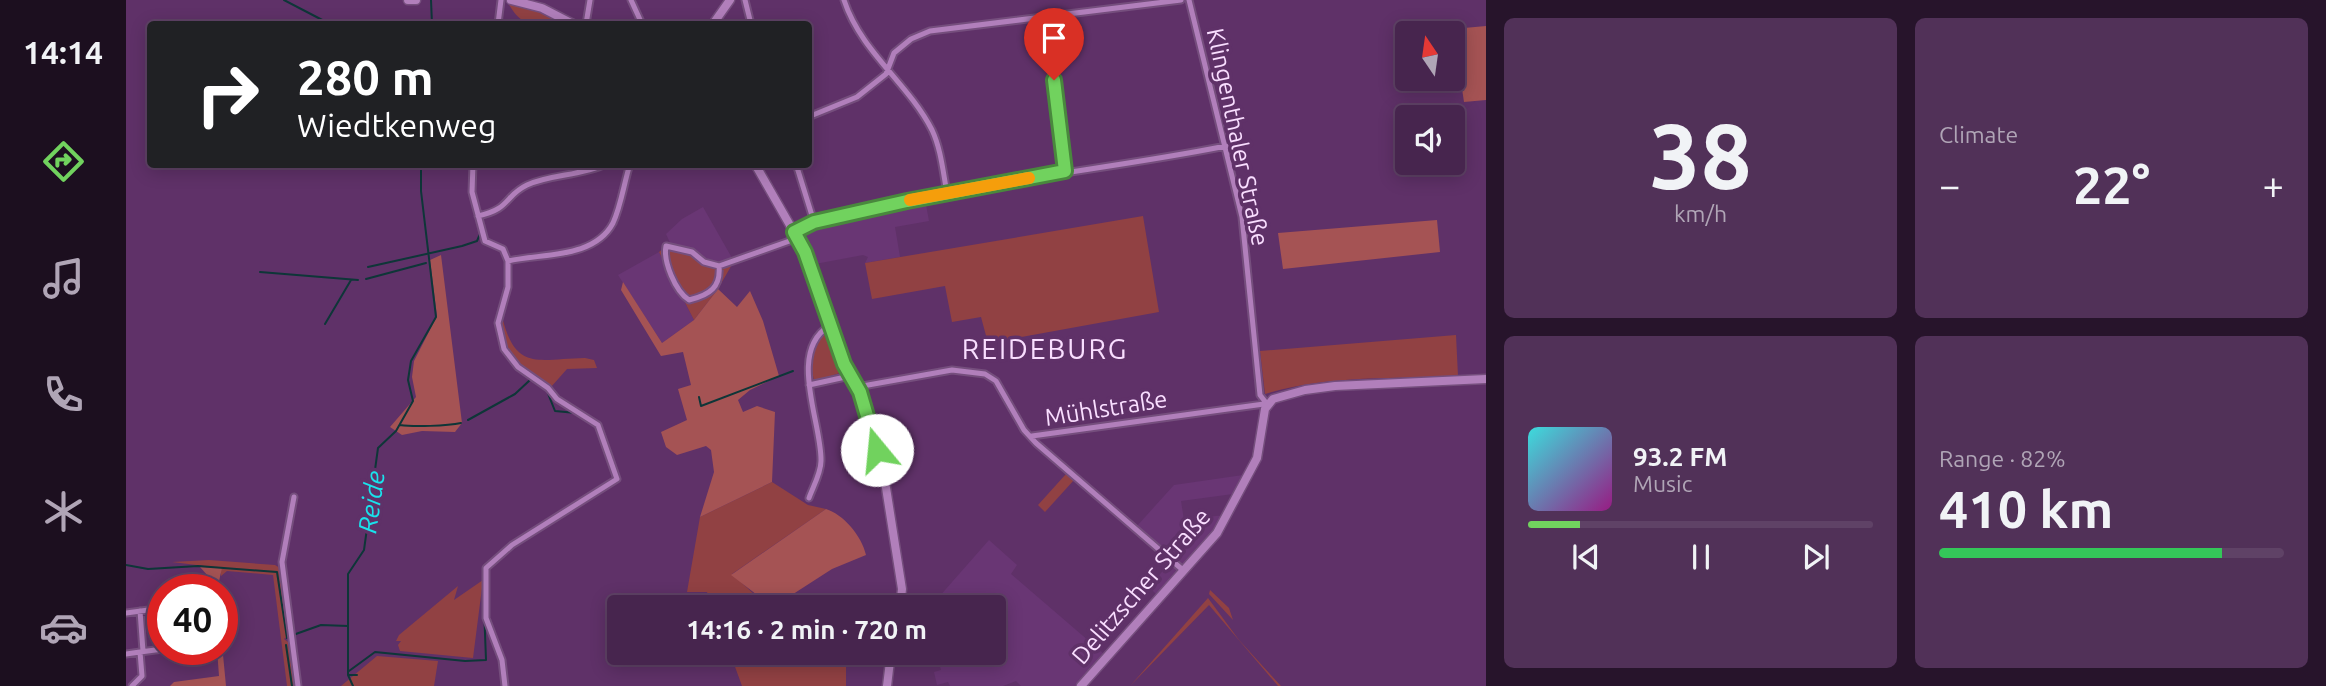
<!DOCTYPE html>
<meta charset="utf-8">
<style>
body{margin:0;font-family:Ubuntu,sans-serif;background:#513158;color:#f1f3f6;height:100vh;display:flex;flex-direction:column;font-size:26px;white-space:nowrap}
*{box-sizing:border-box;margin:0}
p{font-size:23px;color:#b0a5b6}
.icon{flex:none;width:38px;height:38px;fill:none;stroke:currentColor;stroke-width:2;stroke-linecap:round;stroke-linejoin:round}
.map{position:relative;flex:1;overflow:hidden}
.drawer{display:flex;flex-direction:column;gap:18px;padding:18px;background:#27142b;width:840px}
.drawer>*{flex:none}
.guide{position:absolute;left:21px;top:21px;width:665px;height:147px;border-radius:7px;box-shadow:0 4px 18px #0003,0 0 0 2px #5f4266;background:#202124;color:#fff;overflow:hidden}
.needle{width:46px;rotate:347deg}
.tools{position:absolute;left:1269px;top:21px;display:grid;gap:14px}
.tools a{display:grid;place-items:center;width:70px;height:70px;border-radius:7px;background:#47254e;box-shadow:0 4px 18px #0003,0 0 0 2px #5f4266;font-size:35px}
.speed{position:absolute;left:21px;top:574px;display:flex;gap:14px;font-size:35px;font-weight:700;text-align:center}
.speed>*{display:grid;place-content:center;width:91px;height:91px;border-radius:50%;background:#47254e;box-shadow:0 4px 18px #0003,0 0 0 2px #5f4266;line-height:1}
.speed .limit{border:10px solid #d22;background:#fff;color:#111}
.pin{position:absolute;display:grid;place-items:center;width:60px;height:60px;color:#fff;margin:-72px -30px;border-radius:50% 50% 50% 0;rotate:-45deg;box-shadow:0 0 7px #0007}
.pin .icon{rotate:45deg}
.me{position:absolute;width:77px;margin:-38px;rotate:343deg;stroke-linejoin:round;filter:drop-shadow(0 0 5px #0008)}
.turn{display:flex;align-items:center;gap:24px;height:147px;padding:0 35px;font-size:32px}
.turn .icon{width:91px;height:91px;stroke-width:2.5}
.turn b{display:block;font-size:49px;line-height:60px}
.big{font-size:52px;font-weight:700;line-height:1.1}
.drawer .tile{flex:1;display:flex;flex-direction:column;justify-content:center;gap:10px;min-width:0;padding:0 24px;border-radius:10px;background:#513158}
.drawer .dial{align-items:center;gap:0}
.dial b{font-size:91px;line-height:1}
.song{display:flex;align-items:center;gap:21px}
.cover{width:84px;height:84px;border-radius:10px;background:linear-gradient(135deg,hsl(180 70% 55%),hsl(310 70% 35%))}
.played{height:7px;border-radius:4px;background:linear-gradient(90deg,#71d25e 15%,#5f4266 15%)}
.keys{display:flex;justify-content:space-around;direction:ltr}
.heat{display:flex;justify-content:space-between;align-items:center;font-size:38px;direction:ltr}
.charge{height:10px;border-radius:5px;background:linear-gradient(90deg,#34c759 82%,#5f4266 0)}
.drawer .tiles{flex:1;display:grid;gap:18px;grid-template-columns:repeat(2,1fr)}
.trip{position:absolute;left:481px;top:595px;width:399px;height:70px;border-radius:7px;background:#47254e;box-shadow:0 4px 18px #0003,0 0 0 2px #5f4266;font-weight:700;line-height:70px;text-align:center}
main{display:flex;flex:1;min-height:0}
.menu{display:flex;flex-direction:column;width:126px;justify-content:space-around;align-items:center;background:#1c0f1f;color:#b0a5b6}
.menu .icon{width:49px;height:49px}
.menu .on{color:#71d25e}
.menu b{font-size:32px;color:#f1f3f6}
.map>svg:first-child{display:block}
.built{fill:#693674}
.green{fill:#914143}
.forest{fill:#a55354}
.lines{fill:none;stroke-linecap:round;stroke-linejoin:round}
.stream{stroke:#0e3638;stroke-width:2}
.street-casing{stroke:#754e7d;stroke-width:9}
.secondary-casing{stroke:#754e7d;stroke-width:11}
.street{stroke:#b17fbb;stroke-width:5}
.secondary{stroke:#b17fbb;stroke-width:8}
.route-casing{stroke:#49883d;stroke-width:18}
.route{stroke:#71d25e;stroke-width:12}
.slow{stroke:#f59e0b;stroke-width:12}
.labels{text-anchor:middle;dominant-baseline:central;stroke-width:7;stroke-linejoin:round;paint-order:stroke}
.street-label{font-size:24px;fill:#f9deff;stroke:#5f3168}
.water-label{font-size:26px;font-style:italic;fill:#19e3ec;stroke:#5f3168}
.quarter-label{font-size:28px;letter-spacing:2px;fill:#f9deff;stroke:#5f3168}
</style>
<main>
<nav class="menu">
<b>14:14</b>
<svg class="icon on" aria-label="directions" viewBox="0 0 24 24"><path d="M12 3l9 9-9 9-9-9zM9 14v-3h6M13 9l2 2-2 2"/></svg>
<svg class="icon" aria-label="music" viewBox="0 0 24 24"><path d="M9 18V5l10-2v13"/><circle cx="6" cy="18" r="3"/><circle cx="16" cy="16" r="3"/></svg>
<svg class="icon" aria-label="phone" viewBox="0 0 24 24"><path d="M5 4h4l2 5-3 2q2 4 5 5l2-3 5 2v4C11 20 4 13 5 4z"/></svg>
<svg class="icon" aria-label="climate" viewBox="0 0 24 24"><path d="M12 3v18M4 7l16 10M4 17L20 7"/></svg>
<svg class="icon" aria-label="car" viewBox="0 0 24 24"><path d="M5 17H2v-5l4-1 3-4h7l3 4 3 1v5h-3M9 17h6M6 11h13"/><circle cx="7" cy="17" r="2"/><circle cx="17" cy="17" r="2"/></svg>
</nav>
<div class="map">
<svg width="1360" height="686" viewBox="0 0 1360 686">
<rect width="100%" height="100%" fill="#5f3168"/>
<path class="built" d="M799,199L803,221L769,227L774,257L739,263L742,257L737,255L689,264L679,232L684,226Z
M577,207L606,258L586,268L546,247L540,234L556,219Z
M533,252L568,320L536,343L492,275Z
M1117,475L1107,494L1055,501L1058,520L1098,515L1090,529L1031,595L1023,587L1047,559L1011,526L1048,485Z
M863,540L891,565L885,574L978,654L949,686H895L890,681L877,686H824L822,682L811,685L808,672L815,670L811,656L813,653H868V607H822L812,598Z"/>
<path class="green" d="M388,1L444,24C414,24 399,33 382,3Z
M1017,216L1033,312L862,343L855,317L826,322L819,286L746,299L739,263Z
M540,246L566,252L589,268L608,261L592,289L568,320L533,252Z
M376,316C389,372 411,359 459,358L468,360L471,368L441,369L425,387C403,372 364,348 376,316Z
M698,331L714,373L688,381L684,360Z
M1330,335L1332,376C1268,379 1201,375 1139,394L1134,351Z
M940,474L948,480L919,512L912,505Z
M646,482L682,505L700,509L606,574L629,595L620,607H587L581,592H561L574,517Z
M83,560L149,565L154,568L163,635L158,639L162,642L168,686H161L147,575L101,571L95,576V568L46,562Z
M357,580L347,658L274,651L272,645L275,641H270L273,635L332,586L328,600Z
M1084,590L1103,608L1107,620L1083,594Z
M1082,598L1113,640L1155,686H1152L1083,605L1004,686Z
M604,653H641L648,666L693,653H720V686H616Z
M251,656L312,661L308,686H215Z"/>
<path class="forest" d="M1360,26V100L1338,102L1327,29Z
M1311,220L1314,252L1157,269L1152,233Z
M315,255L336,423L329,432L296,431L276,435L264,427L290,397L286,377L288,361L311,316L304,260Z
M497,282L536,343L568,320L592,289L611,307L624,291L637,321L653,376L624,390L612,400L617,412L631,406L649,412L646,482L574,517L588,472L585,450L580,446L551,455L540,447L535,432L561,420L552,389L565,385L557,352L535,356L495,290Z
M700,509C717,514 736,536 740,555L706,569L647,607L605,575Z
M74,567L96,568L91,590H87L82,576Z
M96,644L100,686H44L48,682L93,676L91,649H96Z"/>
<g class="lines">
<path class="stream" d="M158,0L204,24
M305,0L306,24
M242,267L336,246L351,241L354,234
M134,272L232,280
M240,279L300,263
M199,324L225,280
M421,391L429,411L450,413
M573,397L575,406L667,371
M342,420L389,394L404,380
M274,425C287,427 321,426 335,423
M0,565L22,569L72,566L151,572L161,638
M167,635L195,625L222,626
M160,645L166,686
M223,671L249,652L339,661L360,660L357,580
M223,675H231
M227,686L222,675V574L238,550L252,448L270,431L287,401L282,380L285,361L310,317L295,191V164"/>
<defs>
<path id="street" d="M505,0L516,24
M619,0L625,24
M718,0C735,52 782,83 806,130C815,149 817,172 821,193
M1063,0L1116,217L1134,395L1141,404
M921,16L939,171
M372,24L375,0
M460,24L464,0
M682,117L731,97L760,74L768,53L785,39L804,31L1055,0
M347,164L346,192L359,241L377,249L382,261V287L372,323L378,349L392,367L422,388L431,399L472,425L491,479L386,545L360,568V618L376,660L379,686
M670,164L688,222
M352,216C385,209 378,196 401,185C425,174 455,176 480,164
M668,232C695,217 727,215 756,207C869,179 985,169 1100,146
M382,261C416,253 468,259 487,223C495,206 498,183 504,164
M593,266C595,287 584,295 563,300C549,291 537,261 540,246L566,252L578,262L593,266L672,238
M683,385L724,376
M731,387L826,370L859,374L870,381L898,430L910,443L1058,571
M906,436L1138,404
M168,497L156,562L172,686
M683,498C687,487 695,473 695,461C696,423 661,352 703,326
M756,607L775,602
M14,611L17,651
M0,613L37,608
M68,649L69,661
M0,654L14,652
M6,686L16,676L14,652L37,649"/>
<path id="secondary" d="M282,0H290
M385,0L416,8L447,24
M587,24L604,0
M629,164L677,248L718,364L735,397L758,475L776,589L774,607
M761,686L765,653
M955,686L1091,533L1131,458L1139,409L1147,399L1179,390L1209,386L1360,379"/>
</defs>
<use href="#street" class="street-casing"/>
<use href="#secondary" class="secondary-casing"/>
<use href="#street" class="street"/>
<use href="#secondary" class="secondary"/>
</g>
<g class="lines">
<defs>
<path id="route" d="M751,450L734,392L718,364L679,252L668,232L688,222L781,201L939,171L928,80"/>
</defs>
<use href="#route" class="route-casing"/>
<use href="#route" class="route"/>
<path class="slow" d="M784,200L903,178"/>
</g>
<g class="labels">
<g class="street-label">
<text transform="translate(1112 137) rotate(78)">Klingenthaler Straße</text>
<text transform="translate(980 408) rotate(-9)">Mühlstraße</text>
<text transform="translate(1015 586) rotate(-49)">Delitzscher Straße</text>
</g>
<g class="water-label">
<text transform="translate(245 502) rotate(-82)">Reide</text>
</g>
<g class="quarter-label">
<text x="919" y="348">REIDEBURG</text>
</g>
</g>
</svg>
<div class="tools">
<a><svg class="needle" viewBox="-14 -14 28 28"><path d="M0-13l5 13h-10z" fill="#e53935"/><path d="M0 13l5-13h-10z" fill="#b0a5b6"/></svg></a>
<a><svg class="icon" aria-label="sound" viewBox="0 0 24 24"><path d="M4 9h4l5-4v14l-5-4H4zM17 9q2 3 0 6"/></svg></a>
</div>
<div class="speed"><div class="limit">40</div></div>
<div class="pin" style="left:928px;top:80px;background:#d93025"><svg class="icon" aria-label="arrive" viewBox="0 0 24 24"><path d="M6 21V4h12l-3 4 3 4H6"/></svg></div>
<svg class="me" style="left:751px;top:450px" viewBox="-20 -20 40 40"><circle r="19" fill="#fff"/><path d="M0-13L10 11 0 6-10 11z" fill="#71d25e"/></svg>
<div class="trip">14:16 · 2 min · 720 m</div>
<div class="guide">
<div class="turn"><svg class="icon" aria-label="right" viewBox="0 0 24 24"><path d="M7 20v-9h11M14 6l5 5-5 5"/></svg><div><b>280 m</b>Wiedtkenweg</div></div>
</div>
</div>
<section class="drawer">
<div class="tiles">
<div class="tile dial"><b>38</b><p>km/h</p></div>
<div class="tile"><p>Climate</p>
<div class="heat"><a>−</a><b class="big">22°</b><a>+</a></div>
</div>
<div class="tile">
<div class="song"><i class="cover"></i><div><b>93.2 FM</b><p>Music</p></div></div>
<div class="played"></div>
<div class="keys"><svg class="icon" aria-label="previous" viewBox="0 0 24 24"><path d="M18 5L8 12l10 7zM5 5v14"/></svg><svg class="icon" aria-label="pause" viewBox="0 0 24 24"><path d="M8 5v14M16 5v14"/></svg><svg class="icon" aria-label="next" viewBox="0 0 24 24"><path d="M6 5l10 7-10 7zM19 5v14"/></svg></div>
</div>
<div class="tile"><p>Range · 82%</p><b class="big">410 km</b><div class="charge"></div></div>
</div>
</section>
</main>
